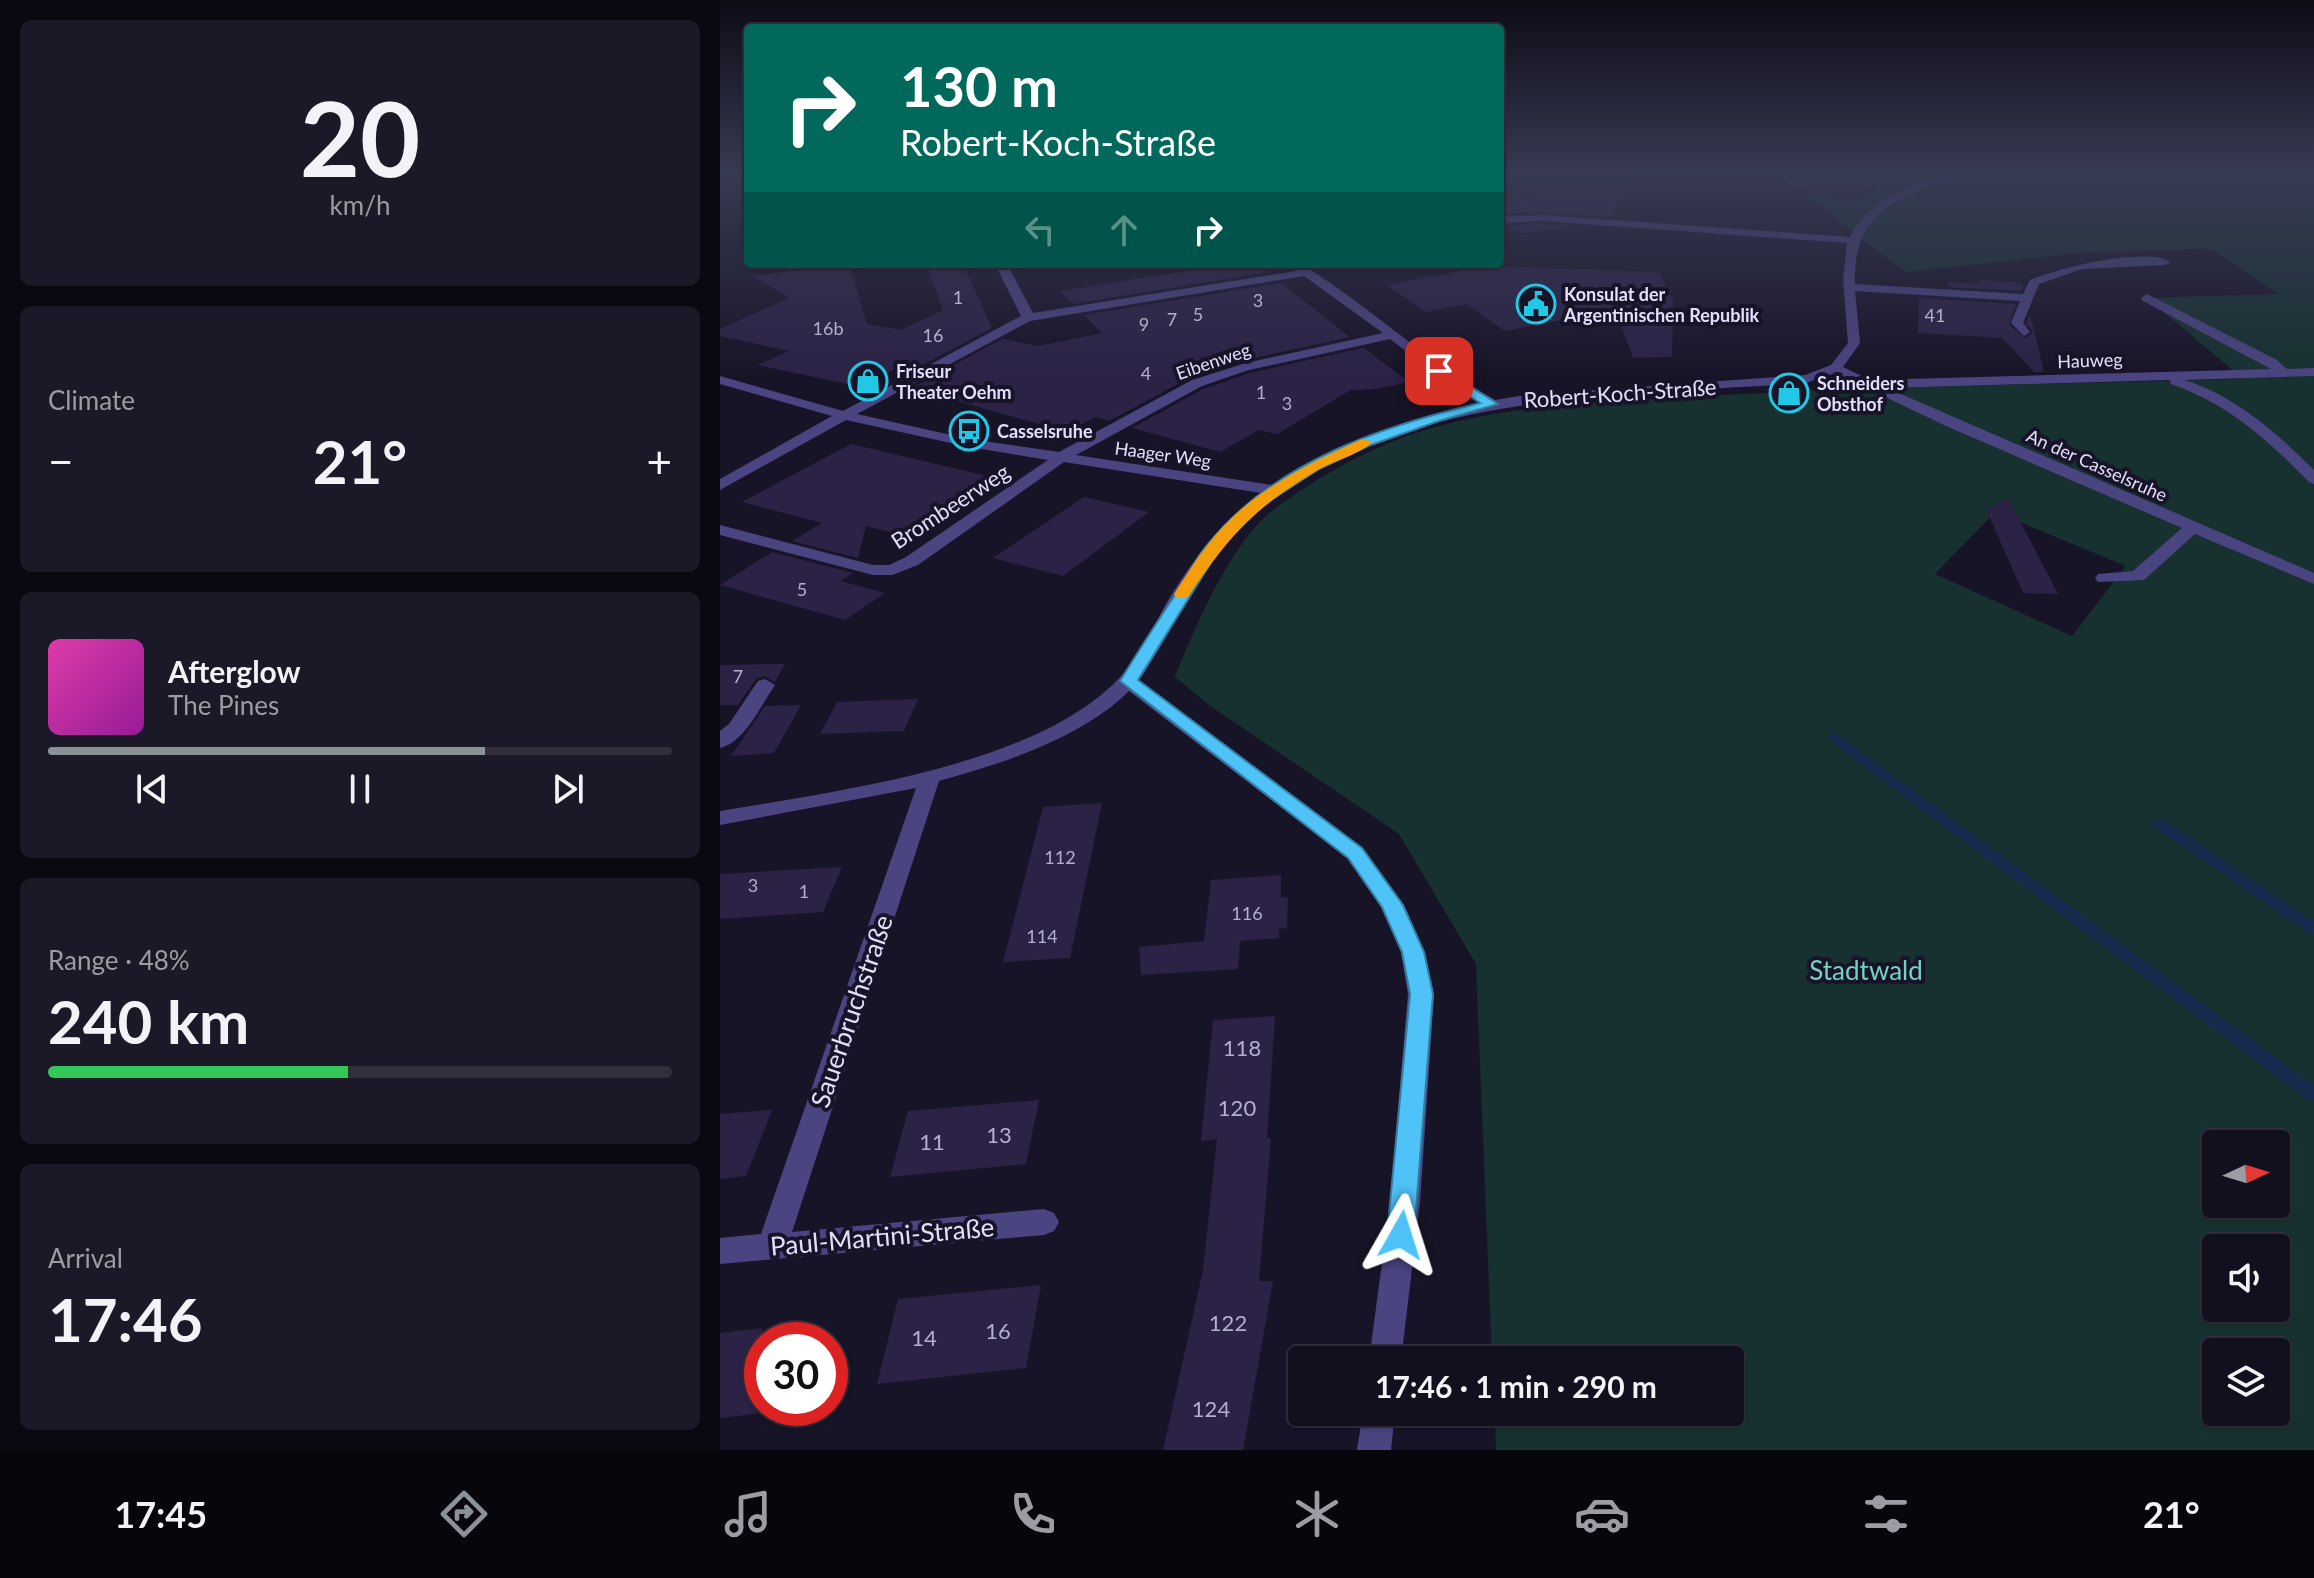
<!DOCTYPE html>
<meta charset="utf-8">
<style>
body{margin:0;font-family:Lato,sans-serif;background:#1b1827;color:#f1f3f6;height:100vh;display:flex;flex-direction:column;font-size:30px;white-space:nowrap}
*{box-sizing:border-box;margin:0}
p{font-size:26px;color:#9c9ca4}
.icon{flex:none;width:44px;height:44px;fill:none;stroke:currentColor;stroke-width:2;stroke-linecap:round;stroke-linejoin:round}
.map{position:relative;flex:1;overflow:hidden}
.panel{display:flex;flex-direction:column;gap:20px;padding:20px;background:#0a0810;width:720px}
.panel>*{flex:none}
.banner{position:absolute;left:24px;top:24px;width:760px;height:244px;border-radius:8px;box-shadow:0 2px 6px #0004,0 0 0 2px #312f3c;background:#00695c;color:#fff;overflow:hidden}
.needle{width:52px;rotate:86deg}
.controls{position:absolute;left:1482px;top:1130px;display:grid;gap:16px}
.controls a{display:grid;place-items:center;width:88px;height:88px;border-radius:8px;background:#120f1e;box-shadow:0 2px 6px #0004,0 0 0 2px #312f3c;font-size:40px}
.speed{position:absolute;left:24px;top:1322px;display:flex;gap:16px;font-size:40px;font-weight:700;text-align:center}
.speed>*{display:grid;place-content:center;width:104px;height:104px;border-radius:50%;background:#120f1e;box-shadow:0 2px 6px #0004,0 0 0 2px #312f3c;line-height:1}
.speed .limit{border:12px solid #d22;background:#fff;color:#111}
.pin{position:absolute;display:grid;place-items:center;width:68px;height:68px;color:#fff;margin:-34px;border-radius:16px;box-shadow:0 4px 12px #0006}
.me{position:absolute;width:88px;margin:-44px;rotate:6deg;stroke-linejoin:round;filter:drop-shadow(0 0 6px #0008)}
.turn{display:flex;align-items:center;gap:28px;height:168px;padding:0 24px;font-size:36px}
.turn .icon{width:104px;height:104px;stroke-width:2.5}
.turn b{display:block;font-size:56px;line-height:68px}
.lanes{display:flex;align-items:center;height:76px;padding:0 24px;background:#0003;justify-content:center;gap:40px;direction:ltr}
.lanes .off{opacity:.35}
.big{font-size:60px;font-weight:700;line-height:1.1}
.panel .tile{flex:1;display:flex;flex-direction:column;justify-content:center;gap:12px;min-width:0;padding:0 28px;border-radius:12px;background:#1b1827}
.panel .dial{align-items:center;gap:0}
.dial b{font-size:104px;line-height:1}
.song{display:flex;align-items:center;gap:24px}
.cover{width:96px;height:96px;border-radius:12px;background:linear-gradient(135deg,hsl(320 70% 55%),hsl(300 70% 35%))}
.played{height:8px;border-radius:4px;background:linear-gradient(90deg,#8c9099 70%,#312f3c 70%)}
.keys{display:flex;justify-content:space-around;direction:ltr}
.heat{display:flex;justify-content:space-between;align-items:center;font-size:44px;direction:ltr}
.charge{height:12px;border-radius:6px;background:linear-gradient(90deg,#34c759 48%,#312f3c 0)}
.trip{position:absolute;left:568px;top:1346px;width:456px;height:80px;border-radius:8px;background:#120f1e;box-shadow:0 2px 6px #0004,0 0 0 2px #312f3c;font-weight:700;line-height:80px;text-align:center}
.tabs{display:flex;height:128px;justify-content:space-around;align-items:center;background:#07060c;color:#9c9ca4}
.tabs .icon{width:56px;height:56px}
.tabs .current{color:#8c9099}
.tabs b{font-size:36px;color:#f1f3f6}
main{display:flex;flex:1;min-height:0}
.map>svg:first-child{display:block}
.green{fill:#173131;fill-rule:evenodd}
.lines{fill:none;stroke-linecap:round;stroke-linejoin:round}
.stream{fill:#182a4d;fill-rule:evenodd}
.building{fill:#2b2246}
.minor{fill:#4a4481;fill-rule:evenodd}
.route{fill:#4fc3f7;stroke:#337fa1;stroke-width:2}
.slow{fill:#f59e0b}
.labels{text-anchor:middle;dominant-baseline:central;stroke-width:8;stroke-linejoin:round;paint-order:stroke}
.far-poi-label{font-size:18px;font-weight:bold;fill:#e3defb;stroke:#181428;text-anchor:start}
.number-label{font-size:18px;fill:#b5afce}
.far-street-label{font-size:18px;fill:#e3defb;stroke:#181428}
.street-label{font-size:22px;fill:#e3defb;stroke:#181428}
.near-number-label{font-size:22px;fill:#b5afce}
.near-park-label{font-size:26px;fill:#72d3c0;stroke:#181428}
.near-street-label{font-size:26px;fill:#e3defb;stroke:#181428}
</style>
<main>
<section class="panel">
<div class="tile dial"><b>20</b><p>km/h</p></div>
<div class="tile"><p>Climate</p>
<div class="heat"><a>−</a><b class="big">21°</b><a>+</a></div>
</div>
<div class="tile">
<div class="song"><i class="cover"></i><div><b>Afterglow</b><p>The Pines</p></div></div>
<div class="played"></div>
<div class="keys"><svg class="icon" aria-label="previous" viewBox="0 0 24 24"><path d="M18 5L8 12l10 7zM5 5v14"/></svg><svg class="icon" aria-label="pause" viewBox="0 0 24 24"><path d="M8 5v14M16 5v14"/></svg><svg class="icon" aria-label="next" viewBox="0 0 24 24"><path d="M6 5l10 7-10 7zM19 5v14"/></svg></div>
</div>
<div class="tile"><p>Range · 48%</p><b class="big">240 km</b><div class="charge"></div></div>
<div class="tile"><p>Arrival</p><b class="big">17:46</b></div>
</section>
<div class="map">
<svg width="1594" height="1450" viewBox="0 0 1594 1450">
<rect width="100%" height="100%" fill="#181428"/>
<path class="green" d="M1056,173H1594V1450H776L775,1412H1010V1360H772L756,964L679,834L489,705L455,677C475,628 510,544 552,511C594,479 645,450 696,433C783,404 892,401 983,396C1163,386 1343,384 1523,379L1427,298L1558,294L1495,251L1484,249L1361,253L1185,272L1086,195C1116,191 1127,213 1160,187L1119,183L1074,186ZM1275,512L1406,566L1352,636L1215,574ZM1496,1144H1556V1204H1496ZM1496,1248H1556V1308H1496ZM1496,1352H1556V1412H1496Z"/>
<g class="lines">
<path class="stream" d="M1113,733L1117,734L1594,1086V1101L1588,1100L1109,740L1107,737Z
M1438,819L1443,820L1594,922V934L1589,933L1433,826L1431,823Z"/>
</g>
<path class="building" d="M799,173H913L890,217L823,212L780,214V198L830,191Z
M823,224L853,227L802,233L788,226Z
M126,264L130,267L147,324L181,330L223,310L207,267L243,264L272,328L184,375L180,367L137,386L37,365L69,351L0,336V329L69,298L33,276Z
M512,264H536L548,272L353,304L340,291Z
M767,266L939,272L953,300L952,357L913,358L895,309L785,331L746,304L706,312L667,285Z
M1259,280L1302,283L1303,287L1301,291L1229,287L1228,282L1259,284Z
M561,283L630,337L525,360L471,377L389,421L375,417L347,432L191,388L282,339L318,346L382,333L364,315Z
M1199,298L1296,304L1289,325L1306,338L1313,332L1306,323L1310,314L1324,372H1314L1282,338L1198,333Z
M644,348L689,382L656,389L631,390L557,434L539,430L500,452L412,428L483,389L530,373Z
M131,444L280,479L189,537L146,526L138,558L72,541L102,523L22,502Z
M364,497L429,512L343,576L273,558Z
M1288,498L1338,594L1303,593L1266,509Z
M52,552L133,573L120,581L165,593L125,620L0,585Z
M65,664L55,682L44,676L36,679L18,705H0V665Z
M198,699L184,731L100,734L117,702Z
M81,705L54,753L11,756L45,706Z
M382,803L350,958L283,962L323,807Z
M122,867L103,912L0,919V874Z
M561,875V898L568,897L567,928L559,929V938L520,941L518,969L421,975L419,947L484,941L491,880Z
M555,1016L547,1138H551L539,1281H553L523,1450H443L483,1270L497,1139L481,1141L493,1020Z
M319,1100L306,1164L170,1177L188,1111Z
M52,1110L26,1176L0,1179V1114Z
M321,1285L306,1368L157,1384L178,1299Z
M42,1328V1413L0,1418V1333Z"/>
<g class="lines">
<path class="minor" d="M1236,173H1251C1241,179 1226,181 1215,185C1161,203 1133,224 1135,284L1303,294L1310,280C1337,268 1426,246 1451,262L1445,265L1362,269L1319,284L1303,323L1310,332L1304,336L1291,323L1300,301L1135,291L1140,343L1123,367L1150,380L1551,369L1423,301L1421,298L1427,294L1557,360L1567,369L1594,368V376L1465,380C1516,397 1556,432 1594,470V484L1589,482C1548,440 1507,403 1451,384L1450,380L1167,388L1594,573V584L1475,534L1424,580L1378,582L1375,578L1378,574L1413,571L1462,528L1226,426L1115,373L1086,383C908,396 651,389 518,528C475,572 454,631 419,680L643,848L684,905L705,952L714,994L700,1203L681,1360H649L670,1203L688,994L681,952L661,907L627,858L409,691C362,738 281,764 219,781L72,1232L324,1209L334,1213L339,1222L334,1231L324,1235L0,1264V1238L41,1234L196,788L0,825V811C116,791 321,766 402,675C423,652 435,623 450,597C475,556 503,522 541,493L344,462L198,565L172,575H153L0,535V525L153,565H169L186,557L328,460L249,447L126,420L0,490V479L112,416L0,384V376L123,411L301,316L275,264H287L313,313L576,271L572,264H581C648,305 706,361 775,400L805,395L1085,375L1111,365L1128,343L1123,279L1127,243L823,221L780,223V217L823,215L1130,237C1149,197 1197,182 1236,173ZM584,276L663,333L526,363L472,380L339,452L249,439L137,414L310,321ZM670,339L717,375L761,403L651,434L615,449L552,485L356,455L482,386L529,370Z
M45,679L55,685C41,705 25,742 0,748V731L9,724L38,681Z
M643,1412H675L671,1450H637Z"/>
</g>
<linearGradient id="sky" x2="0" y2="1"><stop stop-color="#0d0b16"/><stop offset="0.46" stop-color="#373a53"/><stop offset="1" stop-color="#373a53" stop-opacity="0"/></linearGradient>
<rect width="1594" height="376" fill="url(#sky)"/>
<path class="route" d="M715,369H723L778,404L719,421L648,446L599,469L543,505L500,548L418,680L642,848L683,905L704,952L713,994L694,1235L690,1243L681,1247L671,1243L667,1235L690,994L682,952L662,907L628,858L400,681C419,650 439,619 459,589C469,574 477,556 489,543C555,462 662,426 760,403L715,374Z"/>
<path class="slow" d="M642,439L653,442C637,456 611,461 593,473C529,512 509,537 467,598H456L454,594C465,577 476,559 489,543C528,493 585,465 642,439Z"/>
<defs>
<symbol id="civic-ring" viewBox="-11 -11 22 22"><circle r="9.5" fill="#181428" stroke="#21c7e4" stroke-width="1.5"/><path d="M-.6-6.5H3V-4.5H.6V-3L4-1V1h2V6H-6V1h2V-1L-.6-3ZM-1.2 2.5V6h2.4V2.5Z" fill="#21c7e4"/></symbol>
<symbol id="shop-ring" viewBox="-11 -11 22 22"><circle r="9.5" fill="#181428" stroke="#21c7e4" stroke-width="1.5"/><path d="M-5-2.5h2.3a2.7 3.5 0 0 1 5.4 0H5L5.5 6h-11ZM-1.5-2.5h3a1.5 2.3 0 0 0-3 0Z" fill="#21c7e4"/></symbol>
<symbol id="bus-ring" viewBox="-11 -11 22 22"><circle r="9.5" fill="#181428" stroke="#21c7e4" stroke-width="1.5"/><path d="M-5-6H5V4H4V6H2V4H-2V6H-4V4H-5ZM-3.5-4V0h7V-4ZM-3.5 1.2v1.5H-2V1.2ZM2 1.2v1.5H3.5V1.2Z" fill="#21c7e4"/></symbol>
</defs>
<g fill-rule="evenodd">
<use href="#civic-ring" x="794" y="282" width="44" height="44"/>
<use href="#shop-ring" x="126" y="359" width="44" height="44"/>
<use href="#shop-ring" x="1047" y="371" width="44" height="44"/>
<use href="#bus-ring" x="227" y="409" width="44" height="44"/>
</g>
<g class="labels">
<g class="far-poi-label">
<text x="844" y="294">Konsulat der<tspan x="844" dy="21">Argentinischen Republik</tspan></text>
<text x="176" y="371">Friseur<tspan x="176" dy="21">Theater Oehm</tspan></text>
<text x="1097" y="383">Schneiders<tspan x="1097" dy="21">Obsthof</tspan></text>
<text x="277" y="431">Casselsruhe</text>
</g>
<g class="number-label">
<text x="238" y="297">1</text>
<text x="538" y="300">3</text>
<text x="478" y="314">5</text>
<text x="1215" y="315">41</text>
<text x="452" y="319">7</text>
<text x="424" y="324">9</text>
<text x="108" y="328">16b</text>
<text x="213" y="335">16</text>
<text x="426" y="373">4</text>
<text x="541" y="392">1</text>
<text x="567" y="403">3</text>
<text x="82" y="589">5</text>
<text x="18" y="676">7</text>
<text x="340" y="857">112</text>
<text x="33" y="885">3</text>
<text x="84" y="891">1</text>
<text x="527" y="913">116</text>
<text x="322" y="936">114</text>
</g>
<g class="far-street-label">
<text transform="translate(1370 360) rotate(-2)">Hauweg</text>
<text transform="translate(493 361) rotate(-19)">Eibenweg</text>
<text transform="translate(443 454) rotate(8)">Haager Weg</text>
<text transform="translate(1377 465) rotate(24)">An der Casselsruhe</text>
</g>
<g class="street-label">
<text transform="translate(900 393) rotate(-4)">Robert-Koch-Straße</text>
<text transform="translate(230 506) rotate(-33)">Brombeerweg</text>
</g>
<g class="near-number-label">
<text x="522" y="1047">118</text>
<text x="517" y="1107">120</text>
<text x="279" y="1134">13</text>
<text x="212" y="1141">11</text>
<text x="508" y="1322">122</text>
<text x="278" y="1330">16</text>
<text x="204" y="1337">14</text>
<text x="491" y="1408">124</text>
</g>
<g class="near-park-label">
<text x="1146" y="970">Stadtwald</text>
</g>
<g class="near-street-label">
<text transform="translate(131 1011) rotate(-71)">Sauerbruchstraße</text>
<text transform="translate(162 1236) rotate(-5)">Paul-Martini-Straße</text>
</g>
</g>
</svg>
<div class="controls">
<a><svg class="needle" viewBox="-14 -14 28 28"><path d="M0-13l5 13h-10z" fill="#e53935"/><path d="M0 13l5-13h-10z" fill="#9c9ca4"/></svg></a>
<a><svg class="icon" aria-label="sound" viewBox="0 0 24 24"><path d="M4 9h4l5-4v14l-5-4H4zM17 9q2 3 0 6"/></svg></a>
<a><svg class="icon" aria-label="layers" viewBox="0 0 24 24"><path d="M12 4l9 5-9 5-9-5zM3 14l9 5 9-5"/></svg></a>
</div>
<div class="speed"><div class="limit">30</div></div>
<div class="pin" style="left:719px;top:371px;background:#d93025"><svg class="icon" aria-label="arrive" viewBox="0 0 24 24"><path d="M6 21V4h12l-3 4 3 4H6"/></svg></div>
<svg class="me" style="left:681px;top:1235px" viewBox="-20 -20 40 40"><path d="M0-17L14 15 0 8-14 15z" fill="#4fc3f7" stroke="#fff" stroke-width="4"/></svg>
<div class="trip">17:46 · 1 min · 290 m</div>
<div class="banner">
<div class="turn"><svg class="icon" aria-label="right" viewBox="0 0 24 24"><path d="M7 20v-9h11M14 6l5 5-5 5"/></svg><div><b>130 m</b>Robert-Koch-Straße</div></div>
<div class="lanes"><svg class="icon off" aria-label="left" viewBox="0 0 24 24"><path d="M17 20v-9H6M10 6l-5 5 5 5"/></svg><svg class="icon off" aria-label="ahead" viewBox="0 0 24 24"><path d="M12 20V5M6 11l6-6 6 6"/></svg><svg class="icon" aria-label="right" viewBox="0 0 24 24"><path d="M7 20v-9h11M14 6l5 5-5 5"/></svg></div>
</div>
</div>
</main>
<nav class="tabs">
<b>17:45</b>
<svg class="icon current" aria-label="directions" viewBox="0 0 24 24"><path d="M12 3l9 9-9 9-9-9zM9 14v-3h6M13 9l2 2-2 2"/></svg>
<svg class="icon" aria-label="music" viewBox="0 0 24 24"><path d="M9 18V5l10-2v13"/><circle cx="6" cy="18" r="3"/><circle cx="16" cy="16" r="3"/></svg>
<svg class="icon" aria-label="phone" viewBox="0 0 24 24"><path d="M5 4h4l2 5-3 2q2 4 5 5l2-3 5 2v4C11 20 4 13 5 4z"/></svg>
<svg class="icon" aria-label="climate" viewBox="0 0 24 24"><path d="M12 3v18M4 7l16 10M4 17L20 7"/></svg>
<svg class="icon" aria-label="car" viewBox="0 0 24 24"><path d="M5 17H2v-5l4-1 3-4h7l3 4 3 1v5h-3M9 17h6M6 11h13"/><circle cx="7" cy="17" r="2"/><circle cx="17" cy="17" r="2"/></svg>
<svg class="icon" aria-label="filters" viewBox="0 0 24 24"><path d="M4 7h16M4 17h16"/><circle cx="9" cy="7" r="2"/><circle cx="15" cy="17" r="2"/></svg>
<b>21°</b>
</nav>
